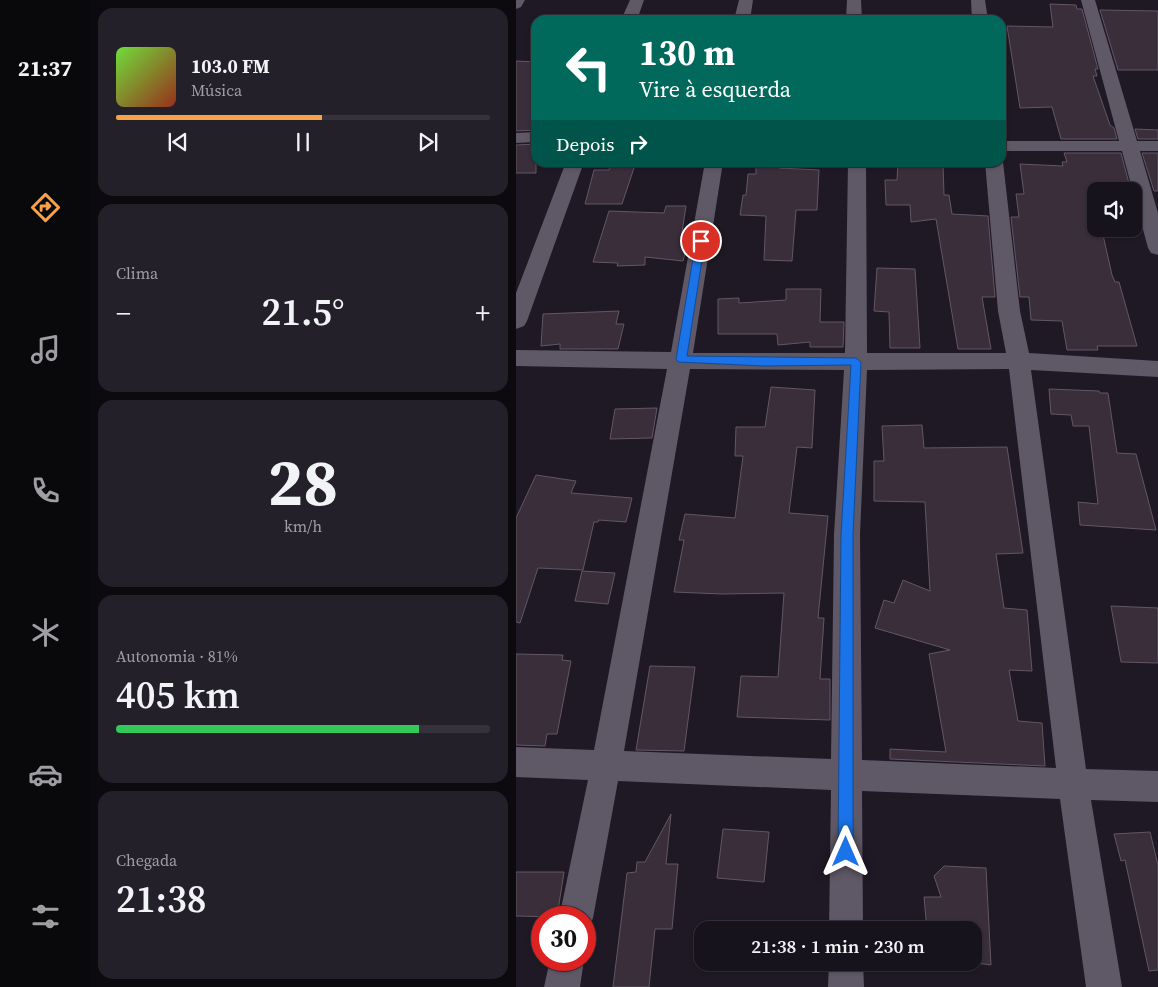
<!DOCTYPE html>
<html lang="pt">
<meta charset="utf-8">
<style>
body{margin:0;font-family:"Source Serif 4",serif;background:#242029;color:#f1f3f6;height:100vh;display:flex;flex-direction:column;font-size:19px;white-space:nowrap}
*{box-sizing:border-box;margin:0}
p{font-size:16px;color:#9e9ea3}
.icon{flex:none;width:28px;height:28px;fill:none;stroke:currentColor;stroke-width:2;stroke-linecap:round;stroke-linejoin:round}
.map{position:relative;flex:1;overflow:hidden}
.details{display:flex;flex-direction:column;gap:8px;padding:8px;background:#0d0a0f;width:426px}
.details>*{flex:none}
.hud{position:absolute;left:15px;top:15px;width:475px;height:152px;border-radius:15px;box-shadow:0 1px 4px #0004,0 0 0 1px #36323b;background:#00695c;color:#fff;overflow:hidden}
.tools{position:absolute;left:571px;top:182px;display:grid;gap:10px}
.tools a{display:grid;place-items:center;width:55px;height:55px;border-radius:10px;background:#17131c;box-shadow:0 1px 4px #0004,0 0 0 1px #36323b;font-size:25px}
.speed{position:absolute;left:15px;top:906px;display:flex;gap:10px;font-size:25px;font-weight:700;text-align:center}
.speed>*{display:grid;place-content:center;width:65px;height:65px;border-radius:50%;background:#17131c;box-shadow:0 1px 4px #0004,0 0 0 1px #36323b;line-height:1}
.speed .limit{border:8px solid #d22;background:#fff;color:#111}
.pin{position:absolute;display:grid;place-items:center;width:42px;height:42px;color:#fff;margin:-21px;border:2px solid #fff;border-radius:50%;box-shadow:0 1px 5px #0007}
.me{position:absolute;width:55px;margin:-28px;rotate:0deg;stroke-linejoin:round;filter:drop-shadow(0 0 4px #0008)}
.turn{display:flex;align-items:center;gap:18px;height:105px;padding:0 25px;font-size:22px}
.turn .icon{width:65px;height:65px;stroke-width:2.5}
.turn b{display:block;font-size:35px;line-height:42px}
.then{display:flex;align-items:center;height:48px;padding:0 25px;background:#0003;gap:10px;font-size:19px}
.big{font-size:38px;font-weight:600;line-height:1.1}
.details .widget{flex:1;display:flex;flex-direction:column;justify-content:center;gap:8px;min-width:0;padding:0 18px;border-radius:15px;background:#242029}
.details .dial{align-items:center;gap:0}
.dial b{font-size:65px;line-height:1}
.song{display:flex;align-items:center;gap:15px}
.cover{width:60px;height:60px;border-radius:8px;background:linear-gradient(135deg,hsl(100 70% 55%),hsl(10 70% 35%))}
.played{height:5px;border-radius:2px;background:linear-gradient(90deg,#f7a149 55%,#36323b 55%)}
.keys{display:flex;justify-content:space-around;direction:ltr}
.heat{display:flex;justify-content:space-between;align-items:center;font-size:28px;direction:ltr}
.charge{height:8px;border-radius:4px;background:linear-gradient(90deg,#34c759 81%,#36323b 0)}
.trip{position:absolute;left:178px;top:921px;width:288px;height:50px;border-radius:15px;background:#17131c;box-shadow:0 1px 4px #0004,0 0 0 1px #36323b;font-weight:600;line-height:50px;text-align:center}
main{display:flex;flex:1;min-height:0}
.tab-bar{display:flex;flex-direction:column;width:90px;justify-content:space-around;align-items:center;background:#09080b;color:#9e9ea3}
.tab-bar .icon{width:35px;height:35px}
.tab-bar .current{color:#f7a149}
.tab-bar b{font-size:22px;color:#f1f3f6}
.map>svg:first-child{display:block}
.building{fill:#392e3a;stroke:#625764}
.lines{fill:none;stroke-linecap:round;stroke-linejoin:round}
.minor{fill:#5f5866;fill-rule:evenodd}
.route{fill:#1a73e8;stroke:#114b97}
</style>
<main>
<nav class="tab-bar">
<b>21:37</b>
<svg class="icon current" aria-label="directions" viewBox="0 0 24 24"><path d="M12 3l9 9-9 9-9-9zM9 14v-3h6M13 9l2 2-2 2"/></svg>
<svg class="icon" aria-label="music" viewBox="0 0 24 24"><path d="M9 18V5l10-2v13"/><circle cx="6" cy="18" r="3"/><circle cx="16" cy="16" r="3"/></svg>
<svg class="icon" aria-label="phone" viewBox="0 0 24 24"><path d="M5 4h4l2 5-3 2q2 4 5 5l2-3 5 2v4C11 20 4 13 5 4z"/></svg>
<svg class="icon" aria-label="climate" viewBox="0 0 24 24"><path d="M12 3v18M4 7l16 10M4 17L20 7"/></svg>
<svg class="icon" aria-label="car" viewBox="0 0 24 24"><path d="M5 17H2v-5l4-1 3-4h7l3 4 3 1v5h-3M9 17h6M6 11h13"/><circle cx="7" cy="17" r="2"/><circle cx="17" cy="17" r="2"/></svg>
<svg class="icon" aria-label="filters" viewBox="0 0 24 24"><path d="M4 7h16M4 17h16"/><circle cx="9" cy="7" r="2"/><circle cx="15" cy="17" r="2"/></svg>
</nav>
<section class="details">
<div class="widget">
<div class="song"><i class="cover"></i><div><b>103.0 FM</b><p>Música</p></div></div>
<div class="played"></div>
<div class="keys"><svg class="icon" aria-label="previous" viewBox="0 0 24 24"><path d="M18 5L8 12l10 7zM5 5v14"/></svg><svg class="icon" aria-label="pause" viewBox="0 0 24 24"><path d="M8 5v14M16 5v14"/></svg><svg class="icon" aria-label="next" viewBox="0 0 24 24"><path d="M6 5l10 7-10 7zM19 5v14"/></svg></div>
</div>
<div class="widget"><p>Clima</p>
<div class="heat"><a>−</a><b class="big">21.5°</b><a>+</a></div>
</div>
<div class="widget dial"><b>28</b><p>km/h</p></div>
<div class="widget"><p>Autonomia · 81%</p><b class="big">405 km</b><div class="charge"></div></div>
<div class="widget"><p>Chegada</p><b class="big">21:38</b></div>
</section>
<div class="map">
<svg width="642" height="987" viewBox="0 0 642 987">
<rect width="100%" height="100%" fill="#1f1925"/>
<path class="building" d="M534,4L560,5L561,9H566L582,69H579L581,76H577L594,125L598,128L601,139H545L536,107L504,108L491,26L537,27Z
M584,10L642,11V70H602Z
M0,61L20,62V130L0,131Z
M619,129L642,130V139H622Z
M20,144V173H0V145Z
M548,153H605L615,191H580V235H587L596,275L599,282H603L621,346H581L582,350H551L546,321L515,320L513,297H504L495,217H503L500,194H508L504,164L547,166L546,162H551Z
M626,153H642V191H638Z
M95,162H120L106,204H69L78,170H93Z
M240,162H263V168L303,170L301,210H280L276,261L248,260L250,216L224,215L227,195H230L232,174H240Z
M382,162L427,164L428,195H433L436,214L472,216L479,297H466L475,349H442L420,219L395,222L394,205H370L369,180H381Z
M150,206H170L166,232L174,233L167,261L129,257V265L101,266L102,263L77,262L93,211L148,213Z
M361,268L399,269L404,348H374L373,312L358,311Z
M270,289H305L304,322H328L327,347H294V342L262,345L261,334H202V299L223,298V303L270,300Z
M103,311L100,324H108L102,349H44V344L25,346L27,314Z
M255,387L299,390L296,448L281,447L273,513L312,516L302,618H308L304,679H314V720L221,717L225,676L262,677L268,593L206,594L158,592L168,540H163L169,514L219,518L227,456H219L220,427H249Z
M533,389L583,391L584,393H592L601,453L620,454L640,530L564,525L562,502L582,504L573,426H557L555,415L535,414Z
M141,408L136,438L94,439L99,409Z
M406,425L408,448L491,447L507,553L480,554L488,608L511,610L516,671L493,670L502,721L526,723L529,766L374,759V749L430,752L413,654L434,650L359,628L368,600L378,603L387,580L414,591L409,502L358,501V461H368L366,426Z
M20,475L60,481L55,493L116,498L110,522L83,520L82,522H78L67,570L22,568L4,623L0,622V518Z
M66,571L99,573L92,604L59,601Z
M595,606L642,608V663L605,662Z
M0,654L47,655L46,660L55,661L41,734H31L29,746L0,745Z
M134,666L179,667L168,751L120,750Z
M155,814L150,864H162L156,929H139L133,987H97L111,873L120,872L121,862H129Z
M207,829L253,832L248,882L201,878Z
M634,832L642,865V970L633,971L609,860L605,861L598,834Z
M428,866L470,868L475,965L453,962H456V930H411L408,897H425L418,876Z
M0,872H48L41,917L0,916Z"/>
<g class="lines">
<path class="minor" d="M0,0H9L5,7L0,9Z
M114,0H128L121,20H105Z
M223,0H237L234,20H218Z
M331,0H345L346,20H330Z
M455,0H469L472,20H456Z
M565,0H579L621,141H642V151H624L642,213V255L635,253L632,248L606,151H485V141H603Z
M20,132V142L0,143V133Z
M485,159L487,162L504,311L513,353L642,361V377L515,370L570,769L642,771V802L575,800L606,987H570L544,799L346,791L347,930H313L315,790L102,781L77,918L72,930L69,931V918H43L72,780L0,777V747L78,750L151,369L0,366V350L155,352L189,162H207L177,353H329L332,162H350L351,353H490L482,311L469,162H485ZM174,369L328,370L318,535L315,759L108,751ZM493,369L540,768L346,760L344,535L351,370Z
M50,162H68L11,321L8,326L0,329V293Z
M34,960H68L64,987H28Z
M313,962H347L348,987H312Z"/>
</g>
<path class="route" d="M185,238L189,241L171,356L340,358L345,362L337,535V852L335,857L330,860L324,857L322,852L325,535L335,365L248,366L162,362L160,359L180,241Z"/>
</svg>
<div class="tools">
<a><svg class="icon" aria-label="sound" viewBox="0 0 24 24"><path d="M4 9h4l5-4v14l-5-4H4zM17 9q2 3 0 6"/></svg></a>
</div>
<div class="speed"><div class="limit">30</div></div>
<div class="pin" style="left:185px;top:241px;background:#d93025"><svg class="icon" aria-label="arrive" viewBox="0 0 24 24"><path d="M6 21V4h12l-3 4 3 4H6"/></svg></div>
<svg class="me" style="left:330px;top:852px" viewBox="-20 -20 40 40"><path d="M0-17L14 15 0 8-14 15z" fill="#1a73e8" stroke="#fff" stroke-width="4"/></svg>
<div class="trip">21:38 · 1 min · 230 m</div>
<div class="hud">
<div class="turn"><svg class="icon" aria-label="left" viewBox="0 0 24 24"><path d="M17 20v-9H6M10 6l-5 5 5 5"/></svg><div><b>130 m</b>Vire à esquerda</div></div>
<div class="then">Depois<svg class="icon" aria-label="right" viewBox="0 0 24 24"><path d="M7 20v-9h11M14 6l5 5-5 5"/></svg></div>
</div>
</div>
</main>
